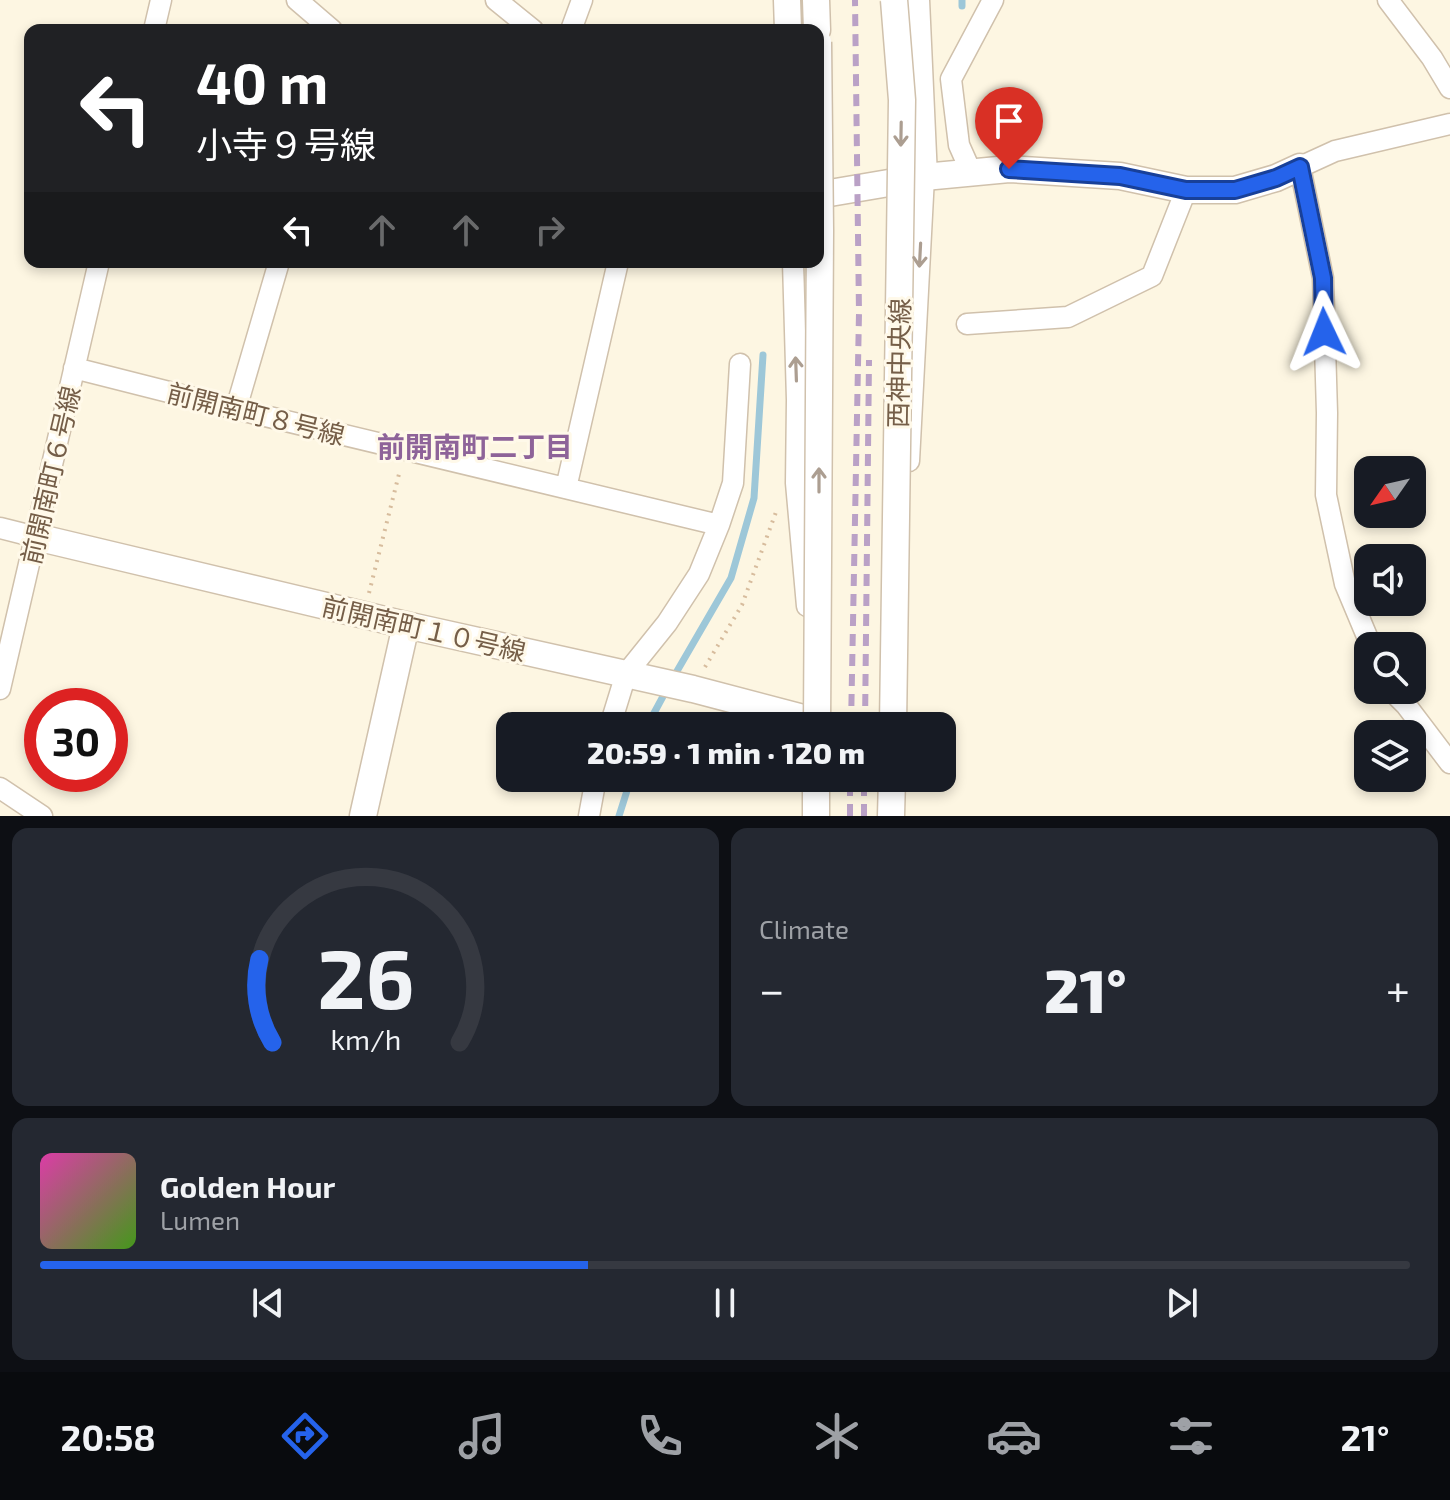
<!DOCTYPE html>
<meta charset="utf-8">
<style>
body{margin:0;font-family:"Exo 2","Noto Sans JP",sans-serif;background:#242831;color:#f1f3f6;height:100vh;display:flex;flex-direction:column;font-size:30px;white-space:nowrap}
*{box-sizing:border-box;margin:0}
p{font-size:26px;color:#9ea1a6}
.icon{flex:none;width:44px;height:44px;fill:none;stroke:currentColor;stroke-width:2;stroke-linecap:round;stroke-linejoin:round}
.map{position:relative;height:816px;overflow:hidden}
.sheet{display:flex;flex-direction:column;gap:12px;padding:12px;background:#0d0f14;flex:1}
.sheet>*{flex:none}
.top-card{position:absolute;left:24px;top:24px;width:800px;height:244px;border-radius:16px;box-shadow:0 4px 12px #0003;background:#202124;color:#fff;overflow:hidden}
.needle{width:52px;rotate:236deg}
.buttons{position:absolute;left:1354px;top:456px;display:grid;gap:16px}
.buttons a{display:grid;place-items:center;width:72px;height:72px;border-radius:16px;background:#171b24;box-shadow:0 4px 12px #0003;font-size:40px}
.speed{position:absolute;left:24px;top:688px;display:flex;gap:16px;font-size:40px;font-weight:700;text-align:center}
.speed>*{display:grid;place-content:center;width:104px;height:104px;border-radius:50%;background:#171b24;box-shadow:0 4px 12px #0003;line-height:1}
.speed .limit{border:12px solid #d22;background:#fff;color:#111}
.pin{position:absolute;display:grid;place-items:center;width:68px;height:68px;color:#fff;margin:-82px -34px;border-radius:50% 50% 50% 0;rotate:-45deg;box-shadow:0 0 8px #0007}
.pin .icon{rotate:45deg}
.me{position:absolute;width:88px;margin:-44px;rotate:358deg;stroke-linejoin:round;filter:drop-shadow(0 0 6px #0008)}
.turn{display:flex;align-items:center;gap:28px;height:168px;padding:0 40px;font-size:36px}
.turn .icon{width:104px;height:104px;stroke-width:2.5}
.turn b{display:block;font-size:56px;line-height:68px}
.lanes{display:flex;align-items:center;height:76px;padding:0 40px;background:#0003;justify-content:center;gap:40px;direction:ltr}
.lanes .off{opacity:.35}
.big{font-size:60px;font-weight:800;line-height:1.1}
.sheet .widget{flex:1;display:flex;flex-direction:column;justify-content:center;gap:12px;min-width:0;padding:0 28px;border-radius:16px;background:#242831}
.sheet .dial{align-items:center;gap:0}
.dial svg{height:208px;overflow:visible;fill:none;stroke:#363941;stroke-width:7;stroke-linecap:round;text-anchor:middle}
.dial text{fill:#f1f3f6;stroke:none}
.song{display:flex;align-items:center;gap:24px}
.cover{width:96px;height:96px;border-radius:12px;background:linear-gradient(135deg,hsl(320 70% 55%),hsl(100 70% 35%))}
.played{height:8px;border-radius:4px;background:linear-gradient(90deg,#2563eb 40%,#363941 40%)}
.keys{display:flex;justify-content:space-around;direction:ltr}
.heat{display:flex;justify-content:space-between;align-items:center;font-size:44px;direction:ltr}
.sheet .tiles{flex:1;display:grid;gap:12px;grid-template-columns:1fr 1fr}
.widget:last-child{grid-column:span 2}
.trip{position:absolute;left:496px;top:712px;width:460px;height:80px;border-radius:16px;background:#171b24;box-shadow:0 4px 12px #0003;font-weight:800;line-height:80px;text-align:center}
.tabs{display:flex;height:128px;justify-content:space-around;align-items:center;background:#090b0e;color:#9ea1a6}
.tabs .icon{width:56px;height:56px}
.tabs .active{color:#2563eb}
.tabs b{font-size:36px;color:#f1f3f6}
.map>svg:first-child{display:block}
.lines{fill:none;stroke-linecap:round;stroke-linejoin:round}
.stream{stroke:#9dc7d8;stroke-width:7}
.minor-casing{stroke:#d0c1ac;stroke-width:23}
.tertiary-casing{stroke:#d0c1ac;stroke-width:29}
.path{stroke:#d7bc9d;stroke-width:4;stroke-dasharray:2 6;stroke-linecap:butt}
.minor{stroke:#fff;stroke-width:20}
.tertiary{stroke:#fff;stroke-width:26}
.rail{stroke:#baa1c6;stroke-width:6;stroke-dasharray:12 8;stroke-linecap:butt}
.tertiary-bridge-casing{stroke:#d0c1ac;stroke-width:29;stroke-linecap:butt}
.tertiary-bridge{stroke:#fff;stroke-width:26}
.oneway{stroke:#ac9e91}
.route-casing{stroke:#184099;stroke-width:20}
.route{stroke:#2563eb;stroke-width:14}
.labels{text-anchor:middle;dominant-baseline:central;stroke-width:6;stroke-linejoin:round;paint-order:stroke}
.street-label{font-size:26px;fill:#755e48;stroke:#fff9e9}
.neighbourhood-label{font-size:28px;font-weight:bold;fill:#8e6399;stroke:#fff9e9}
</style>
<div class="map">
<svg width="1450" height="816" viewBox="0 0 1450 816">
<rect width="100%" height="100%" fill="#fdf6e2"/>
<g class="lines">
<path class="stream" d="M962,6V0
M673,678L731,578L754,498L763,355
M647,726L667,689
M619,816L631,778"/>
<defs>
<path id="minor" d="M297,0L332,30
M496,0L533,30
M1388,0L1432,58L1450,88
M154,30L161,0
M571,30L582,0
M971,172L959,145L951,79L993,0
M793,262L797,400L796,483L807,606
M967,324L1068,317L1152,276L1186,190
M74,368L236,409L719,525
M236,409L279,262
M909,461L924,177
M566,488L618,262
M0,528L36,537
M1371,646L1345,584L1326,495L1327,413L1323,278L1300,167L1335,151L1450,124
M0,689L99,262
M1391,690L1406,705L1450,763
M610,726L626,674L667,623L699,574L719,525L733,483L740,364
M0,788L42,816
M589,816L596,778"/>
<path id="tertiary" d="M787,0L788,30
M816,0L817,30
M916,0L924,177
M818,195L924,177L1009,169L1120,176L1186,190H1235L1276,178L1300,167
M36,537L406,625L693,689L811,720
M363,816L406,625
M816,816V778
M891,816L892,778"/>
</defs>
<use href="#minor" class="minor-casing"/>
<use href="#tertiary" class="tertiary-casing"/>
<path class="path" d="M369,593L400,470
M705,667L742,605L776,512"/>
<use href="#minor" class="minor"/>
<use href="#tertiary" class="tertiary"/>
<path class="rail" d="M851,726L859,313L855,0
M865,726L869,360
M850,816V778
M864,816V778"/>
<defs>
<path id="tertiary-bridge" d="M817,726L820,231L818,42
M893,726L902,100L894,0"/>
</defs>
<use href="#tertiary-bridge" class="tertiary-bridge-casing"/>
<use href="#tertiary-bridge" class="tertiary-bridge"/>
</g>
<defs><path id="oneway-shaft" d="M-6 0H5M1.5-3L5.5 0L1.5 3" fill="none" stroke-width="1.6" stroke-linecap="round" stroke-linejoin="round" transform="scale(2)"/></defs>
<g class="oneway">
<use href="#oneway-shaft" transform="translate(901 134) rotate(91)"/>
<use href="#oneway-shaft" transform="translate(920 255) rotate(93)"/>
<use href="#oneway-shaft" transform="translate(796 369) rotate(-92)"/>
<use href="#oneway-shaft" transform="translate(819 480) rotate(-90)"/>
</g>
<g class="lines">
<defs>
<path id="route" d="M1009,169L1120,176L1186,190H1235L1276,178L1300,167L1323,278L1324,332"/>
</defs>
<use href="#route" class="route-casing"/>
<use href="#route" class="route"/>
</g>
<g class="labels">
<g class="street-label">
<text transform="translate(898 363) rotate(-89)">西神中央線</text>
<text transform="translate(256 413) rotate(14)">前開南町８号線</text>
<text transform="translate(50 475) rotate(-77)">前開南町６号線</text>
<text transform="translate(424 628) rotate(13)">前開南町１０号線</text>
</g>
<g class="neighbourhood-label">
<text x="475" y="446">前開南町二丁目</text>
</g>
</g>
</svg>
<div class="buttons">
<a><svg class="needle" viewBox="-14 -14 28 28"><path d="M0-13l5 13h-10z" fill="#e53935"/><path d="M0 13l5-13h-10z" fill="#9ea1a6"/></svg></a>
<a><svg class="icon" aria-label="sound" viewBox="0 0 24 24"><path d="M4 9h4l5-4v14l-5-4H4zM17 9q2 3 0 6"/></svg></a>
<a><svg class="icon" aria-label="search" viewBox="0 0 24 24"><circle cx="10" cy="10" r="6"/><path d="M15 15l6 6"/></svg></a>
<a><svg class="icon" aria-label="layers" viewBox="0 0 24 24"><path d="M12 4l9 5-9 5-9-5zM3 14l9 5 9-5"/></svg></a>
</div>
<div class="speed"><div class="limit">30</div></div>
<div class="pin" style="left:1009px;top:169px;background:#d93025"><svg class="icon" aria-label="arrive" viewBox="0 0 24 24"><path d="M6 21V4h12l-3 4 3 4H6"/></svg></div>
<svg class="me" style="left:1324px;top:332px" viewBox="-20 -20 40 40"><path d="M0-17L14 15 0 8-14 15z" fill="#2563eb" stroke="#fff" stroke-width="4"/></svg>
<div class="trip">20:59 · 1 min · 120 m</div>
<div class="top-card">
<div class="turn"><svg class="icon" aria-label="left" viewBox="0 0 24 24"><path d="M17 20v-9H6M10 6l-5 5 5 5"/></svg><div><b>40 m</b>小寺９号線</div></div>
<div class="lanes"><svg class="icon" aria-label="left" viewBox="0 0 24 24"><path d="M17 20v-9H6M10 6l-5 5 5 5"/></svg><svg class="icon off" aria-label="ahead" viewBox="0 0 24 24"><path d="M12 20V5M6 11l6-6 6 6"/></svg><svg class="icon off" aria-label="ahead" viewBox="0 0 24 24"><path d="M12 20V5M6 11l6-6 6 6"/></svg><svg class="icon off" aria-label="right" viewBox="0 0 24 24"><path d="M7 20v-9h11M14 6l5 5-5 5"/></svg></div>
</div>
</div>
<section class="sheet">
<div class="tiles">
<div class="widget dial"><svg viewBox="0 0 100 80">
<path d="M14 69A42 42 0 1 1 86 69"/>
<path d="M14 69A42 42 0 0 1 9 37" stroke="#2563eb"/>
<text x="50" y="56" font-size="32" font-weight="700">26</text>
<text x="50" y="72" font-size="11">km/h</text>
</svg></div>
<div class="widget"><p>Climate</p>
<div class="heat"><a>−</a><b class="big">21°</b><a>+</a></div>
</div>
<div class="widget">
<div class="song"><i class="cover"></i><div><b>Golden Hour</b><p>Lumen</p></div></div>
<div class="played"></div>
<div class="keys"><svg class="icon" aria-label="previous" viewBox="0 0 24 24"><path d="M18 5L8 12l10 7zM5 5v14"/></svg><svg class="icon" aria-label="pause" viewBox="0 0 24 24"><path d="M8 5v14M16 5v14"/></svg><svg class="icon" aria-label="next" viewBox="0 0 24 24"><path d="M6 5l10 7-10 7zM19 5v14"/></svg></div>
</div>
</div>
</section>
<nav class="tabs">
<b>20:58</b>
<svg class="icon active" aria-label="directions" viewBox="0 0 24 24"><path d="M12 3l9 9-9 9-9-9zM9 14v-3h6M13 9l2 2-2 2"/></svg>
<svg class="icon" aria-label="music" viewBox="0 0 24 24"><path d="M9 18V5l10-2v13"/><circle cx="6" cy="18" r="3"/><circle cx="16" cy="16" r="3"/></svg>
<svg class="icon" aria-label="phone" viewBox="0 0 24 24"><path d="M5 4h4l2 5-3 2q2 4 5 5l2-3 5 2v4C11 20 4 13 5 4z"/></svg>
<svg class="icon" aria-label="climate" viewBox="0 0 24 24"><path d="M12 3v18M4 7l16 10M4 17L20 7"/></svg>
<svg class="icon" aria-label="car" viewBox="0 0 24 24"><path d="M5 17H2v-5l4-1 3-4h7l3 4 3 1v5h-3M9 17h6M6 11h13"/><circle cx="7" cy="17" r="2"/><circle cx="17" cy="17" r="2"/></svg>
<svg class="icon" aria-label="filters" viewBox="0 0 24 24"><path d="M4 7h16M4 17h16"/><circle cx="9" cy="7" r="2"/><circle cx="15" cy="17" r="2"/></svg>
<b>21°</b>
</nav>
